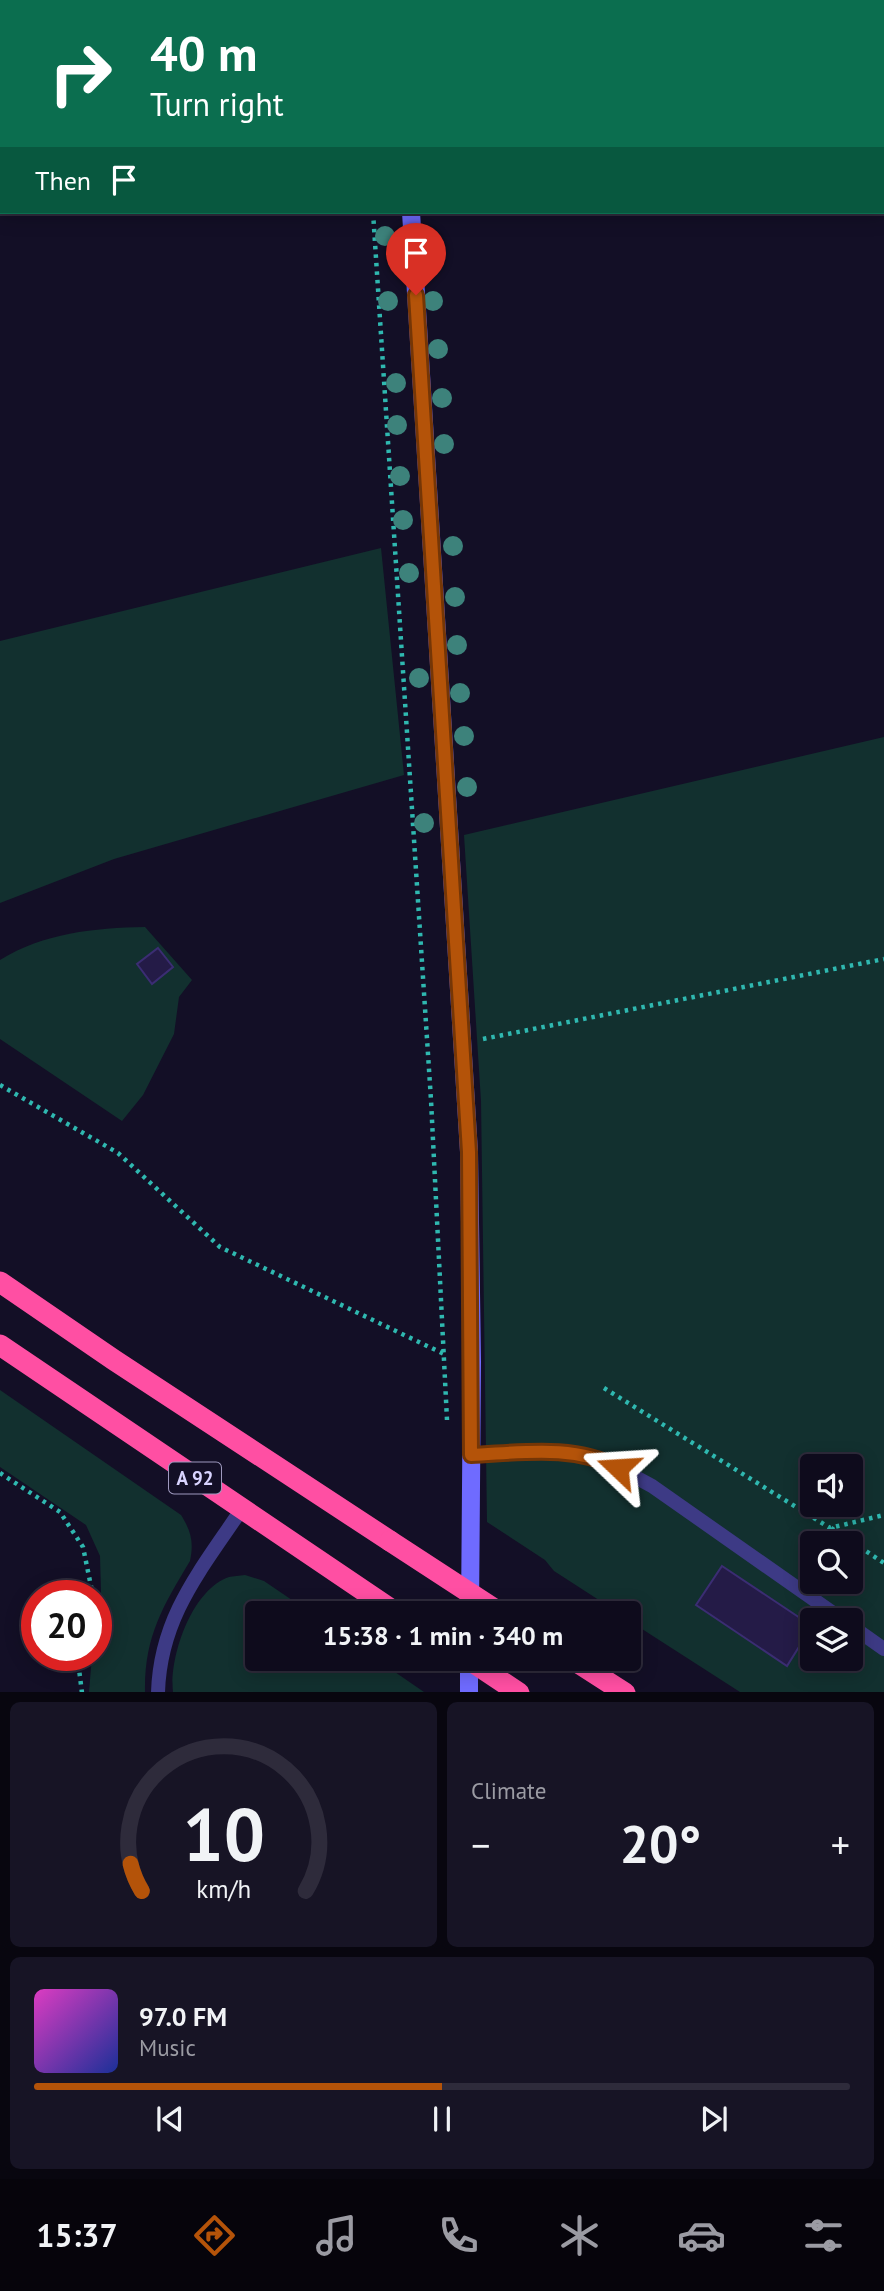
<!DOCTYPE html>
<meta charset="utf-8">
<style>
body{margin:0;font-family:"PT Sans",sans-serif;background:#171425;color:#f1f3f6;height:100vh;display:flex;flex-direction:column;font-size:26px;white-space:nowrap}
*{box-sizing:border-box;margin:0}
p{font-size:23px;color:#9b9ba3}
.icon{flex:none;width:38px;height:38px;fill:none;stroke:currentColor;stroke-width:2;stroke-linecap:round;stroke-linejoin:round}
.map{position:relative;height:1692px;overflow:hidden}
.drawer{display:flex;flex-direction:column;gap:10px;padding:10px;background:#08060f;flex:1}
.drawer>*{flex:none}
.top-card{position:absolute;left:0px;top:0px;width:886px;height:214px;box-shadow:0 4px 18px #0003,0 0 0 2px #2e2b3b;background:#0b6e4f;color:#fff;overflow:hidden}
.controls{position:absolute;left:800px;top:1454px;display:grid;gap:14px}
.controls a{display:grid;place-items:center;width:63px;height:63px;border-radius:7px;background:#0e0b1c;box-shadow:0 4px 18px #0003,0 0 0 2px #2e2b3b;font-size:35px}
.speed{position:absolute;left:21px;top:1580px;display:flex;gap:14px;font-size:35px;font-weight:700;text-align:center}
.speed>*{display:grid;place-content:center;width:91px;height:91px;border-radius:50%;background:#0e0b1c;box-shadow:0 4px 18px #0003,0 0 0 2px #2e2b3b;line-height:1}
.speed .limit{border:10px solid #d22;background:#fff;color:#111}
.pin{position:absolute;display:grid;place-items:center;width:60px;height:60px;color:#fff;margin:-72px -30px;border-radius:50% 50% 50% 0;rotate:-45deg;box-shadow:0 0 7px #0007}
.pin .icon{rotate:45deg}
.me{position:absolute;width:77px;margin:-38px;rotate:290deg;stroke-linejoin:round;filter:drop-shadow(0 0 5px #0008)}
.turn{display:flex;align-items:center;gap:24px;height:147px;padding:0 35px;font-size:32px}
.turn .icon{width:91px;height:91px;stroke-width:2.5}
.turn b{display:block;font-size:49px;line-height:60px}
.then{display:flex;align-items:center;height:66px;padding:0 35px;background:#0003;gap:14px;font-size:26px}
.big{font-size:52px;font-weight:800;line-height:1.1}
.drawer .widget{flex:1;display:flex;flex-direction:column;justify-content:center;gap:10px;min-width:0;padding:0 24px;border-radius:10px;background:#171425}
.drawer .dial{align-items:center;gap:0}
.dial svg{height:182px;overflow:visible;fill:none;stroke:#2e2b3b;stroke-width:7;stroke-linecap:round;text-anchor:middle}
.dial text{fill:#f1f3f6;stroke:none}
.song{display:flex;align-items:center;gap:21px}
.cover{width:84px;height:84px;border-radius:10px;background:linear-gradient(135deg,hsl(310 70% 55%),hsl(230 70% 35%))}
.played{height:7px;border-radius:4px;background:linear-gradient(90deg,#b45309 50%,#2e2b3b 50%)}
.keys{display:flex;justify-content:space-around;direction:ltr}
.heat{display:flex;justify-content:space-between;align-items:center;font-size:38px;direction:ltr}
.drawer .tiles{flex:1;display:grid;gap:10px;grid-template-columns:1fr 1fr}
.widget:last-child{grid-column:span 2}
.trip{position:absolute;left:245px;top:1601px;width:396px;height:70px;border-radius:7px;background:#0e0b1c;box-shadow:0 4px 18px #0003,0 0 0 2px #2e2b3b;font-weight:800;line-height:70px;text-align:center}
.tab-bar{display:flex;height:112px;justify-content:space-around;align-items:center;background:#06040b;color:#9b9ba3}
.tab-bar .icon{width:49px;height:49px}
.tab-bar .active{color:#b45309}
.tab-bar b{font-size:32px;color:#f1f3f6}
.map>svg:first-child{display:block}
.green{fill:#12302f;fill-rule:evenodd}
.building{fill:#241b47;stroke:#3b2d73;stroke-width:2}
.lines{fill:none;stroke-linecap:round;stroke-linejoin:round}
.path{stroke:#2fb8b0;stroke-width:4.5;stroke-dasharray:3.5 5;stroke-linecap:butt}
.lane{stroke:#3d3a85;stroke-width:14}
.secondary{stroke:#6f6bff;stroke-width:18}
.highway{stroke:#ff4fa3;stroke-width:21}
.highway-bridge{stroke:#ff4fa3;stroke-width:21}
.tree{fill:#3d827b}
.route-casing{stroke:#753606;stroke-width:18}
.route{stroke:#b45309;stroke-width:12}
.labels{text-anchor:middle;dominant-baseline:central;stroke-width:7;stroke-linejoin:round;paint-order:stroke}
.shield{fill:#130f26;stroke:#9e99be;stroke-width:2}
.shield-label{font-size:19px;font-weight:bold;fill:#d9d4ff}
</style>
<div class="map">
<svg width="884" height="1693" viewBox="0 0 884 1693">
<rect width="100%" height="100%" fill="#130f26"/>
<path class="green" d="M381,548L404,775L114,859L0,903V641Z
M884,737V1692H740L628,1620V1614L619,1613L554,1571L545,1560L487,1522L481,1101L464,835ZM812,1466H850V1505H812ZM812,1544H850V1582H812ZM812,1620H850V1659H812Z
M145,927L192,980L179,997L174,1034L143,1095L122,1121L0,1039V960C44,933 94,928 145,927Z
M0,1390L181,1515C191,1531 194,1542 190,1561C163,1606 144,1637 145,1692H89L92,1656H96L101,1591L100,1556L86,1525L0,1467Z
M245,1575L264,1581L311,1613L257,1614V1659H376L424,1692H173C169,1658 191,1590 229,1577C233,1576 240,1576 245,1575Z"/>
<path class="building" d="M158,948L173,967L152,984L137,964Z
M722,1566L812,1626L787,1666L696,1605Z"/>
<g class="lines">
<path class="path" d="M359,0V2
M373,212L431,1100L447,1420
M483,1039L884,959
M0,1085L118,1153L220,1247L444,1354
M604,1388L830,1528L884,1515
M0,1473L60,1512L83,1547L93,1596
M831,1528L884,1563
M82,1693L79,1669L82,1656"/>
<path class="lane" d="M471,1455L563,1452L602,1459L652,1486L843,1620
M850,1625L884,1649
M158,1693C160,1617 201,1570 241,1510"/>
<path class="secondary" d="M397,0V2
M411,212L469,1152L472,1362L470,1614
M469,1693V1659"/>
<path class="highway" d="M0,1282L114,1360L390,1541
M0,1345L398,1614
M572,1659L625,1693"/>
<path class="highway-bridge" d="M390,1541L502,1614
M468,1659L519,1693"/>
</g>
<g class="tree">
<circle cx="385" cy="236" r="10"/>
<circle cx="432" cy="261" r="10"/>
<circle cx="388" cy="301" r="10"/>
<circle cx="433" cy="301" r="10"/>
<circle cx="438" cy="349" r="10"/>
<circle cx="396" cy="383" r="10"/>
<circle cx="442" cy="398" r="10"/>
<circle cx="397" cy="425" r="10"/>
<circle cx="444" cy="444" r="10"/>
<circle cx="400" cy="476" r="10"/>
<circle cx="403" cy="520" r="10"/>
<circle cx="453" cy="546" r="10"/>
<circle cx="409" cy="573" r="10"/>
<circle cx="455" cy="597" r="10"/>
<circle cx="457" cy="645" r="10"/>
<circle cx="419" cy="678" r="10"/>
<circle cx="460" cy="693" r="10"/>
<circle cx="464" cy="736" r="10"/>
<circle cx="467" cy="787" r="10"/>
<circle cx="424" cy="823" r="10"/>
</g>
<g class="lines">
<defs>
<path id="route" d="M416,295L469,1152L471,1455C519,1453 574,1444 618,1468"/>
</defs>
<use href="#route" class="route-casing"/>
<use href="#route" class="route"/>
</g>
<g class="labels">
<rect class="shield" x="169" y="1462.5" width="52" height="31" rx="5"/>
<g class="shield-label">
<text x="195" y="1478">A 92</text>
</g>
</g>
</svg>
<div class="controls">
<a><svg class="icon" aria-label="sound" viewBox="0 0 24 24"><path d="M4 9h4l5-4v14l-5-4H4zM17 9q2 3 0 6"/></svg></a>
<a><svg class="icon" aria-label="search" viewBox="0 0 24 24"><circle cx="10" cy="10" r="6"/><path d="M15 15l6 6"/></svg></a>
<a><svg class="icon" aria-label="layers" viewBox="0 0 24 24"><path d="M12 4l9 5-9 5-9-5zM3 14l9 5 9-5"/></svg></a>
</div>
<div class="speed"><div class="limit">20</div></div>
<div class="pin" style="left:416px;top:295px;background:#d93025"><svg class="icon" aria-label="arrive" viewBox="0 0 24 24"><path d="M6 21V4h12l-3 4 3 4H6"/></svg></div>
<svg class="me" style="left:618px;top:1468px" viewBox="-20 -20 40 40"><path d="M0-17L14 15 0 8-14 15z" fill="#b45309" stroke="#fff" stroke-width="4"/></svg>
<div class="trip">15:38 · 1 min · 340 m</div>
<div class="top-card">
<div class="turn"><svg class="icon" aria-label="right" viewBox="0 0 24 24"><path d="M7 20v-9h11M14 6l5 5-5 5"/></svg><div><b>40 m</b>Turn right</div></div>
<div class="then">Then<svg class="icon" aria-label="arrive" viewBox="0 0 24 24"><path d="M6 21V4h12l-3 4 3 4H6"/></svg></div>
</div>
</div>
<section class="drawer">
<div class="tiles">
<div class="widget dial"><svg viewBox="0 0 100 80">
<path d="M14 69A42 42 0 1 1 86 69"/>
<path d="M14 69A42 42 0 0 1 9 57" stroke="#b45309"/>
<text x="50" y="56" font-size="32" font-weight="700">10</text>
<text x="50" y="72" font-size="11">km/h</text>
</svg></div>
<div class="widget"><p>Climate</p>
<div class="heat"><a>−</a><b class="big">20°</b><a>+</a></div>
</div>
<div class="widget">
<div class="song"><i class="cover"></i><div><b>97.0 FM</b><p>Music</p></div></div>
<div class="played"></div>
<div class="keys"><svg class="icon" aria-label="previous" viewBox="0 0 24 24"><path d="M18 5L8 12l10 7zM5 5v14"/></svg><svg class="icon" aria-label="pause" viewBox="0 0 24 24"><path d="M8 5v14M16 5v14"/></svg><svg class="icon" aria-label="next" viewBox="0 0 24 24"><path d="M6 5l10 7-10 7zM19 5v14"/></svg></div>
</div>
</div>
</section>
<nav class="tab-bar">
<b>15:37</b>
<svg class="icon active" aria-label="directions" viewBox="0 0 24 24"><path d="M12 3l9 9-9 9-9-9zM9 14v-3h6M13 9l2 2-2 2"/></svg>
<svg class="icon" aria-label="music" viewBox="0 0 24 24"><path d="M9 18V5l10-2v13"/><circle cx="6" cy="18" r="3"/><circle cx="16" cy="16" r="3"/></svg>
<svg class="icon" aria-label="phone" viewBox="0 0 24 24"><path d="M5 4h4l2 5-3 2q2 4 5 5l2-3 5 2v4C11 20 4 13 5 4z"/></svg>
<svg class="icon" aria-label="climate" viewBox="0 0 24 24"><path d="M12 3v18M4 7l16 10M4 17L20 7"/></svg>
<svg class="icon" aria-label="car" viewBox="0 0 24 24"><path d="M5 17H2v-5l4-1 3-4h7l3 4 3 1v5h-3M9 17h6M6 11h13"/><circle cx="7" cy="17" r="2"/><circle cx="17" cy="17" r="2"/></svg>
<svg class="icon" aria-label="filters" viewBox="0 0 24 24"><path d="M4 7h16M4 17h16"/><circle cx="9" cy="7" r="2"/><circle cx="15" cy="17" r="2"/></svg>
</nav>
